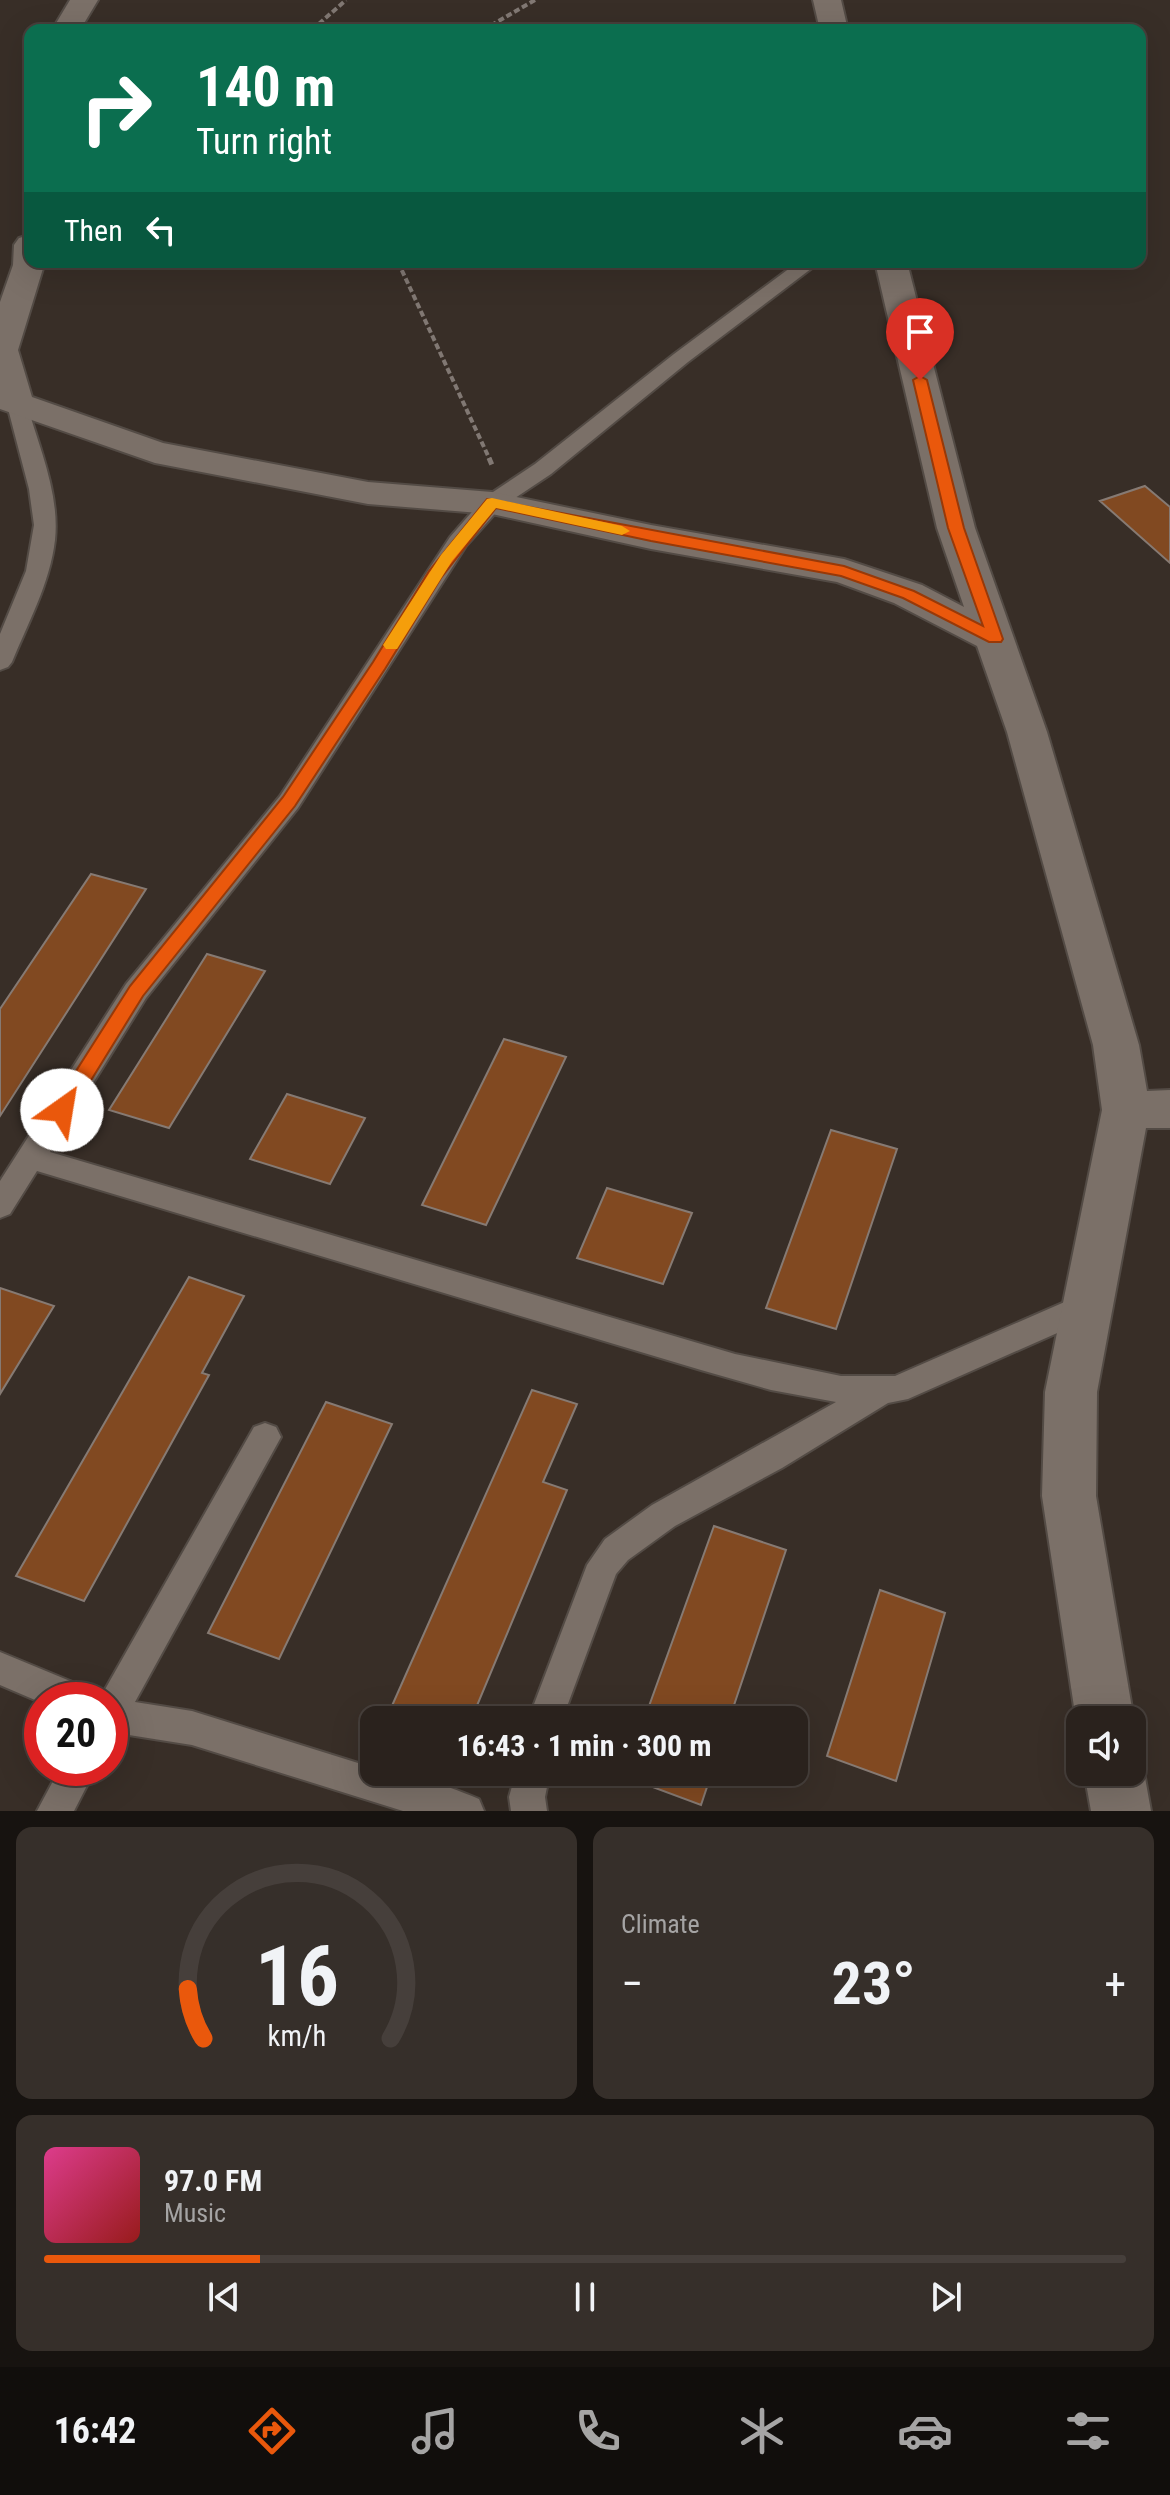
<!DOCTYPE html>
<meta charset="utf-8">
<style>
body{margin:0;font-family:"Roboto Condensed",sans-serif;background:#362f2a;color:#f1f3f6;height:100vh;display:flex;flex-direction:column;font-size:30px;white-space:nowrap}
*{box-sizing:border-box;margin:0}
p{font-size:26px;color:#a5a4a4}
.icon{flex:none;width:44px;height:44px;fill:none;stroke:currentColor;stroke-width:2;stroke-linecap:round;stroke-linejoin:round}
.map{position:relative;height:1811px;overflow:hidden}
.panel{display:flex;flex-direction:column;gap:16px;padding:16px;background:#171310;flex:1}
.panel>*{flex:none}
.hud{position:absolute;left:24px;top:24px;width:1122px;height:244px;border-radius:16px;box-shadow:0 8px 32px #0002,0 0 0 2px #463f3b;background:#0b6e4f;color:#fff;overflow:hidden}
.buttons{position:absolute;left:1066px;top:1706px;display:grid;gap:16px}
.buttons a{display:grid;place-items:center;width:80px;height:80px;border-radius:16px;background:#2a221d;box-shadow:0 8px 32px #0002,0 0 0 2px #463f3b;font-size:40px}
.speed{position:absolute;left:24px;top:1682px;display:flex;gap:16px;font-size:40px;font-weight:700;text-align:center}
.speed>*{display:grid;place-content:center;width:104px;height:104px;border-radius:50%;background:#2a221d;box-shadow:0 8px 32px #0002,0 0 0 2px #463f3b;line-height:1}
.speed .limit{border:12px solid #d22;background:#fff;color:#111}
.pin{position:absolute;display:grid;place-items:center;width:68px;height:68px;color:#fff;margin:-82px -34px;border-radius:50% 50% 50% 0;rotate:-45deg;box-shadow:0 0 8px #0007}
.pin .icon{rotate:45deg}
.me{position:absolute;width:88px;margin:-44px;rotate:32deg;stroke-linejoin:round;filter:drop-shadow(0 0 6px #0008)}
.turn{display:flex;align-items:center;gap:28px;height:168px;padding:0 40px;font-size:36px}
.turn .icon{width:104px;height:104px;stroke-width:2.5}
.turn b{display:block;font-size:56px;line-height:68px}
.then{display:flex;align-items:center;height:76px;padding:0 40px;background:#0003;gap:16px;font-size:30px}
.big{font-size:60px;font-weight:700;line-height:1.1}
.panel .card{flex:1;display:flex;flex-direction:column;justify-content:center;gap:12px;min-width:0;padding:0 28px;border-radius:16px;background:#362f2a}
.panel .dial{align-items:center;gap:0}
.dial svg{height:208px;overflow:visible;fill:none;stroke:#463f3b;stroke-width:7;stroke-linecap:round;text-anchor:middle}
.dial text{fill:#f1f3f6;stroke:none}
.song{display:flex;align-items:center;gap:24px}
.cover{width:96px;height:96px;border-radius:12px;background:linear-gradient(135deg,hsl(330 70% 55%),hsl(0 70% 35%))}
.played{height:8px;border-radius:4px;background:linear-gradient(90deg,#ea580c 20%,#463f3b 20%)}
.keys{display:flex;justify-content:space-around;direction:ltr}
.heat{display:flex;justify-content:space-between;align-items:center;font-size:44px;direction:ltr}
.panel .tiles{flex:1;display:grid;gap:16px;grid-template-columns:1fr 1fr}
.card:last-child{grid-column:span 2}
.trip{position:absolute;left:360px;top:1706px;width:448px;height:80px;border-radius:16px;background:#2a221d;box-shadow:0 8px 32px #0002,0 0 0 2px #463f3b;font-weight:700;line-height:80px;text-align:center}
.tabs{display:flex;height:128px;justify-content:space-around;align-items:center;background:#110e0c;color:#a5a4a4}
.tabs .icon{width:56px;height:56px}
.tabs .current{color:#ea580c}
.tabs b{font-size:36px;color:#f1f3f6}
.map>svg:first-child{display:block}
.building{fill:#814921;stroke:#867a73;stroke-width:2}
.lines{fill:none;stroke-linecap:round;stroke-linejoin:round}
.lane-casing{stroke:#534b45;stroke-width:4}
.street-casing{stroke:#534b45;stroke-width:4}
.path-far1{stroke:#817873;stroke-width:4;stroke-dasharray:6 3;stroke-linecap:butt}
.path{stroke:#817873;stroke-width:5;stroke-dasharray:7 4;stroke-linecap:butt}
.lane{fill:#7b7068;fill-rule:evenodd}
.street{fill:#7b7068;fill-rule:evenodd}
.route{fill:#ea580c;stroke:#983908;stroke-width:2}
.slow{fill:#f59e0b}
</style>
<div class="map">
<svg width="1170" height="1811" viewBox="0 0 1170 1811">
<rect width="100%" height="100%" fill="#382e27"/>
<path class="building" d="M1145,486L1170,507V563L1100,501Z
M91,874L146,889L0,1116V1009Z
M207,954L265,971L169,1128L109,1110Z
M504,1039L566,1057L486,1225L422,1205Z
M287,1094L365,1118L330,1184L250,1159Z
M831,1130L897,1149L836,1329L766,1308Z
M607,1188L692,1213L663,1284L577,1258Z
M189,1277L244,1296L202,1373L209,1375L84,1601L16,1576Z
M0,1288L54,1306L0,1394Z
M532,1390L577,1404L543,1482L567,1490L471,1720H423L391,1708Z
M326,1402L392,1424L279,1659L208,1633Z
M714,1526L786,1550L729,1720H644Z
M880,1590L945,1613L896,1781L827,1756Z
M625,1772H712L701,1805L623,1776Z"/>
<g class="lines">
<defs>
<path id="lane" d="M798,262H820L688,362L551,474L500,508L466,546L298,808L146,998L50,1152L735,1354L841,1376H895L1076,1297L1087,1293L1098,1297L1102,1306L1098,1315L908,1399L888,1403L782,1468L675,1526L628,1560L616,1574L562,1720H528L587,1565L605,1539L652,1505L836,1402L771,1390L701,1370L37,1171L10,1214L0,1218V1181L126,984L280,796L450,537L484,498L535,464L674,354Z
M16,395L26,401C38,445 60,493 55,540C50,583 28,623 12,662L8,667L0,670V634L26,571L34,525L29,489L6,401Z
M265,1423L276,1427L281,1437L135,1702L192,1711L374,1768V1772C407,1772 448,1786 479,1799L484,1811H403L192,1745L110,1732V1700H99L254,1427Z
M0,1652L87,1688L92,1700H42V1703L0,1685Z
M60,1768H96L74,1811H37Z
M516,1772H550L545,1797L547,1811H511L509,1797Z"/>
<path id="street" d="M70,0H98L80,30H52Z
M813,0H841L848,30H820Z
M30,235V262H45L18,350L32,397L163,443L368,482L492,492L651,525L844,559L922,585L964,607L937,528L875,262H907L975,528L1047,732L1139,1045L1147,1091L1170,1090V1128H1146L1097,1392L1096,1496L1134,1720L1132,1725V1720H1080V1730L1076,1720L1042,1496L1045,1392L1102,1110L1093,1045L1007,732L977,646L894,603L837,582L651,549L492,514L368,504L155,463L0,409V302L13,265L14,245L19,238Z
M1132,1750L1144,1772L1151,1811H1091L1084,1772H1132Z"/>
</defs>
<use href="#lane" class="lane-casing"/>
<use href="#street" class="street-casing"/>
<path class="path-far1" d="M312,30L346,0
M483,30L535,0
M398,262L490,460"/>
<path class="path" d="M489,458L492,465"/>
<use href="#lane" class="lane"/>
<use href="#street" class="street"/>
</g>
<path class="route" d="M920,376L927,380L964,528L1003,639L1001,642H989L903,598L841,576L651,541L496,508L441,578L385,669L295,806L143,996L69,1116H55L53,1110L55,1104L130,986L283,797L373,662L429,571L487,499L844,566L914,591L983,626L948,528L913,380Z"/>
<path class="slow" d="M492,498L622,526L630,531L622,535L496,508L452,561L397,649H386L383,645L441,555L487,499Z"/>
</svg>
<div class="buttons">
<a><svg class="icon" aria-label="sound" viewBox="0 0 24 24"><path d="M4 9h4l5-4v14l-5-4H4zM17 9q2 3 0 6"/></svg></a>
</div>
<div class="speed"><div class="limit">20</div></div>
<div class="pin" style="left:920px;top:380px;background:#d93025"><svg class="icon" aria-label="arrive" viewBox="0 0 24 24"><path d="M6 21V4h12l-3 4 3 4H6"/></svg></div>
<svg class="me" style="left:62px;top:1110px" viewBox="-20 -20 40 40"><circle r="19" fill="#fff"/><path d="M0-13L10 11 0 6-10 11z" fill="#ea580c"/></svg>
<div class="trip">16:43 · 1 min · 300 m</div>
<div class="hud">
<div class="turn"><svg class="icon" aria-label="right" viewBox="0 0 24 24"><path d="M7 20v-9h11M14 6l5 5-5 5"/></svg><div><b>140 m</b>Turn right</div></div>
<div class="then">Then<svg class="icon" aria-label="left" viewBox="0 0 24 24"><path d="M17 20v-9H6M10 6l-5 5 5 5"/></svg></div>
</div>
</div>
<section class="panel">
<div class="tiles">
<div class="card dial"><svg viewBox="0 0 100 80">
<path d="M14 69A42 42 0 1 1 86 69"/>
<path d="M14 69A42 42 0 0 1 8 50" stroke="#ea580c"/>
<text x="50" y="56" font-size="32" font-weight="700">16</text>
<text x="50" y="72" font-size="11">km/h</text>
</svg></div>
<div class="card"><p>Climate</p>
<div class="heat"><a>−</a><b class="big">23°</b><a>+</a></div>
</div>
<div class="card">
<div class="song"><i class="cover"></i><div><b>97.0 FM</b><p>Music</p></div></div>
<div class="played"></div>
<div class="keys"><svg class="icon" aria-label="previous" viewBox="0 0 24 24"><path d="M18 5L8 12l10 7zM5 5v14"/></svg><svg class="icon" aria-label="pause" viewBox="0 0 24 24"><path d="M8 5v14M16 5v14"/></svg><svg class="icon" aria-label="next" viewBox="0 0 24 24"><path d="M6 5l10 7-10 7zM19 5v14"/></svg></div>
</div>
</div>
</section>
<nav class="tabs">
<b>16:42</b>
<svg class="icon current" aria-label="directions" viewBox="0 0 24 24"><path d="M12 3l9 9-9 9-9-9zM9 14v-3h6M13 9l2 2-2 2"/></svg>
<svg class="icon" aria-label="music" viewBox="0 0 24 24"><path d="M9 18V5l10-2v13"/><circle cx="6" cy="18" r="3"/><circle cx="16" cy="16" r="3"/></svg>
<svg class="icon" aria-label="phone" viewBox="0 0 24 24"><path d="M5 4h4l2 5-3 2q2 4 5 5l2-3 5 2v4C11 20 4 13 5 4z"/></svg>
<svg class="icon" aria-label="climate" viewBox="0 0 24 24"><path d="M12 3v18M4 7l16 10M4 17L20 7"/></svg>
<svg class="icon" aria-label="car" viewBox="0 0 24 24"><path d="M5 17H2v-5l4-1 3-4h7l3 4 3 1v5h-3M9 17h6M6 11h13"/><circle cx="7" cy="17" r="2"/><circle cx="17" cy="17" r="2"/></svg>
<svg class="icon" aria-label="filters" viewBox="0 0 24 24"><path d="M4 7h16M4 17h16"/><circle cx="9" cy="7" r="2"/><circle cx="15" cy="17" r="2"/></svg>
</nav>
